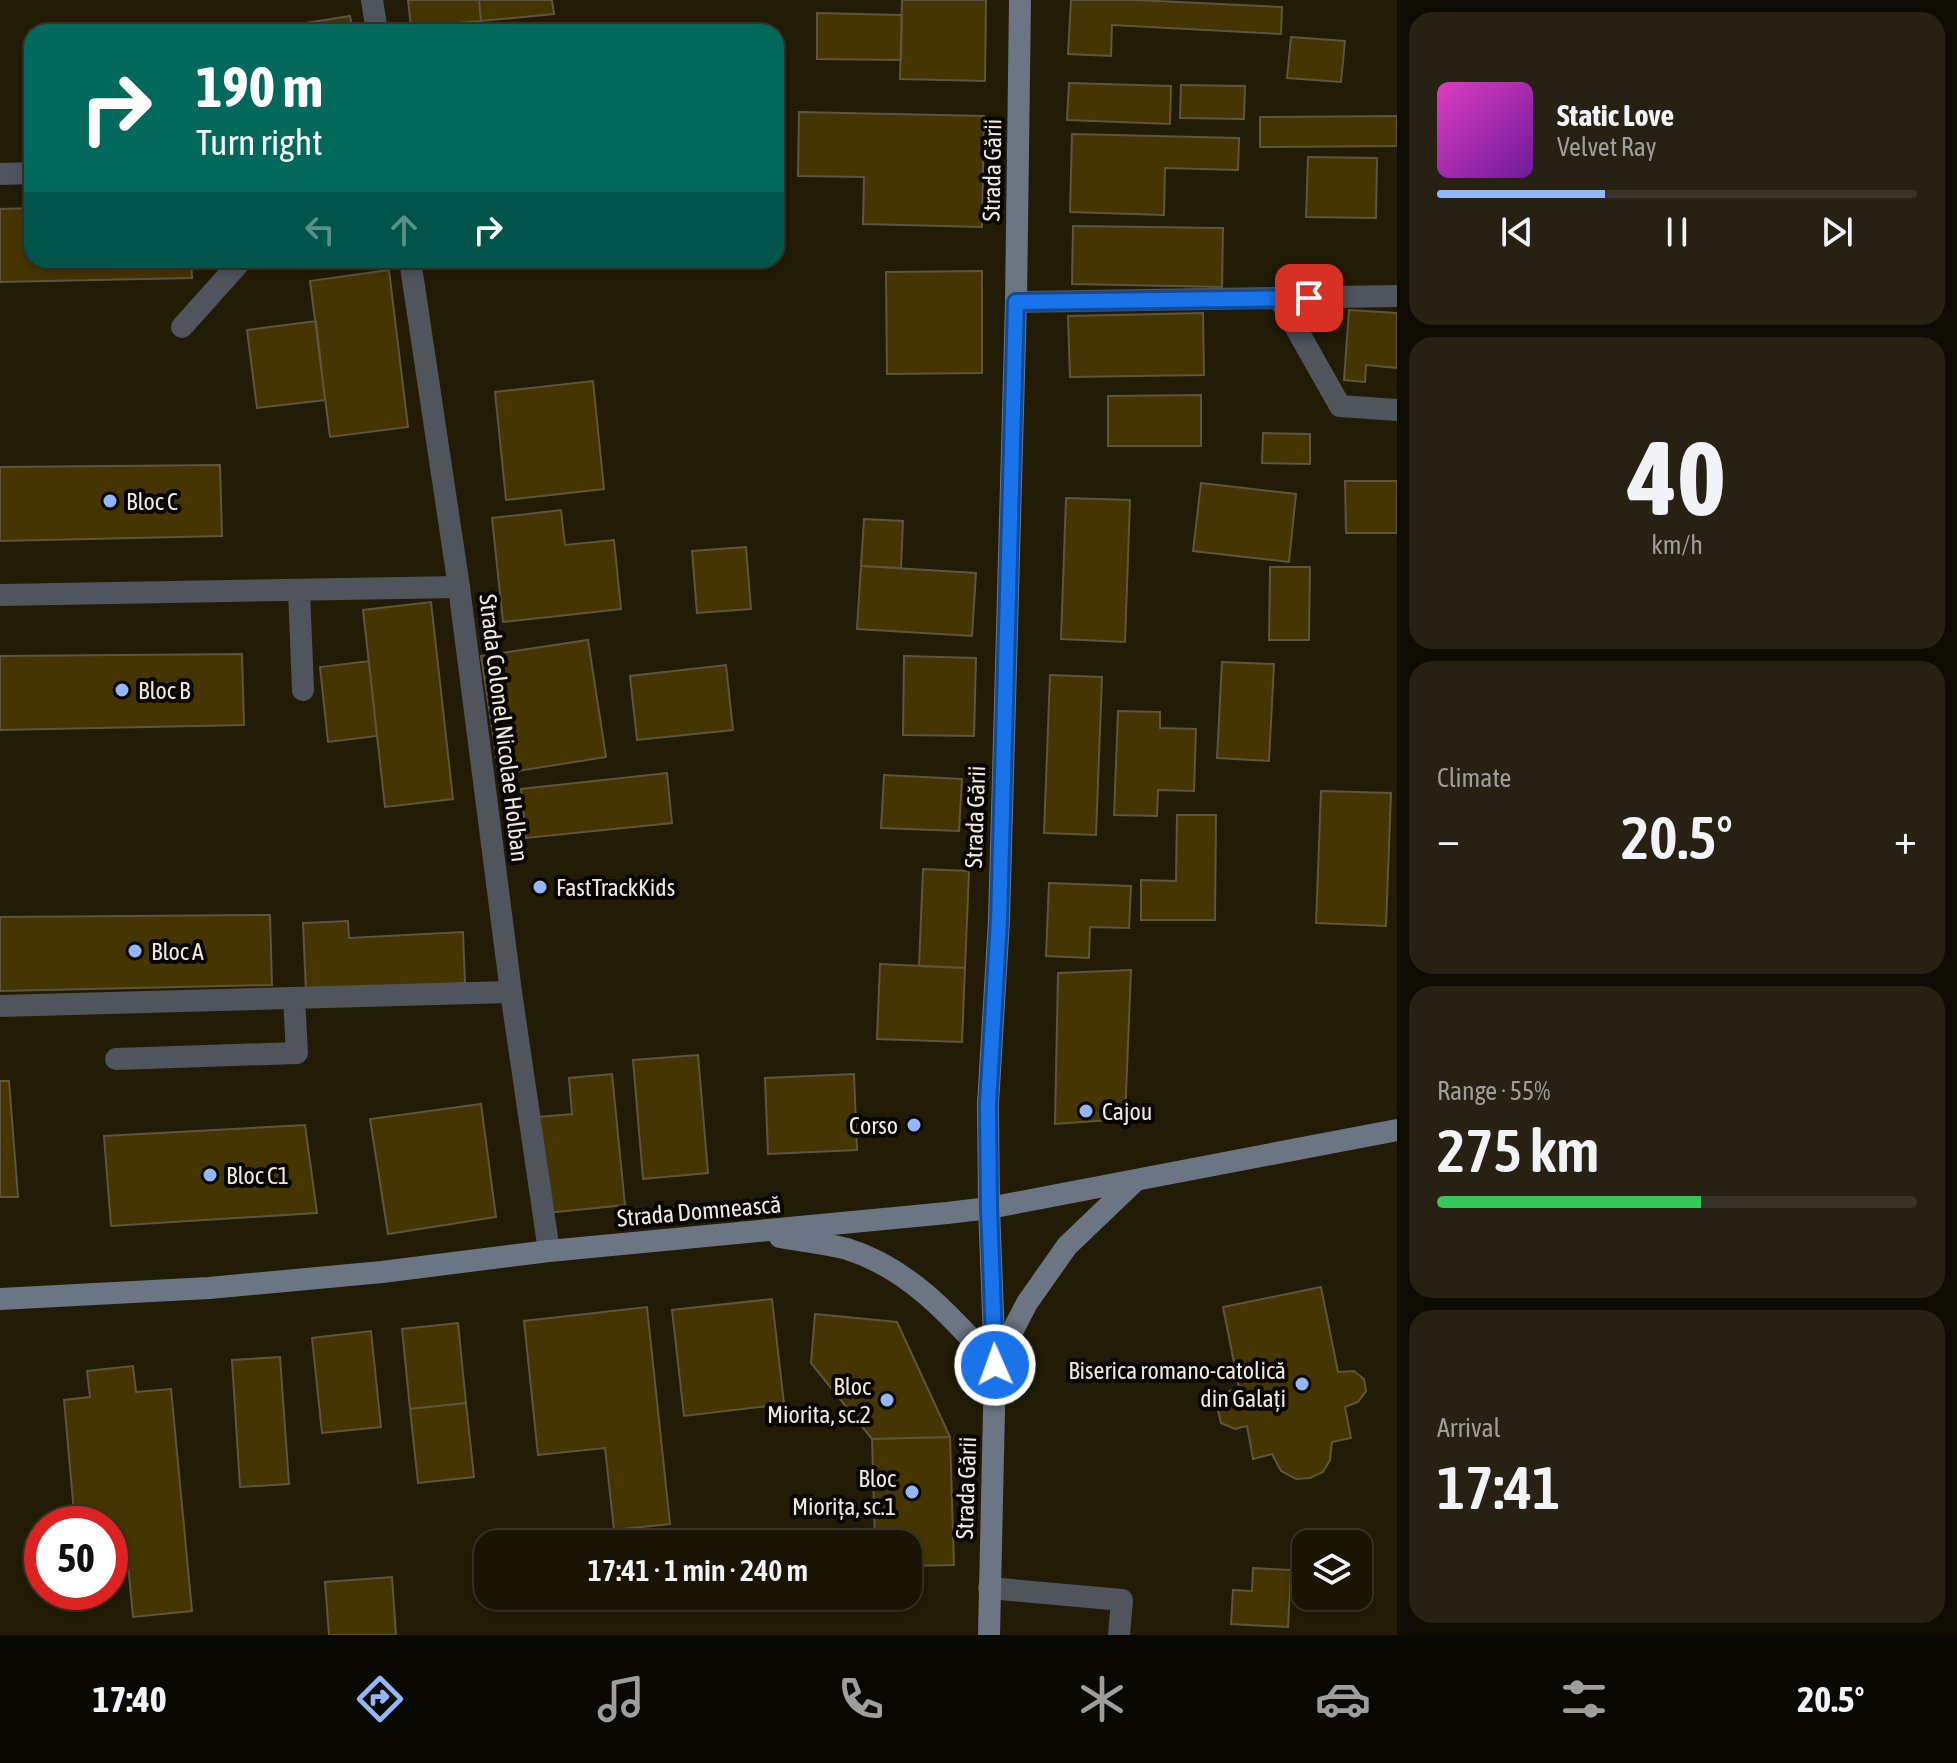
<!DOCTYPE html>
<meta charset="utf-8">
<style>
body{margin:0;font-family:"Asap Condensed",sans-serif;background:#272113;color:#f1f3f6;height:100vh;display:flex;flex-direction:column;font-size:30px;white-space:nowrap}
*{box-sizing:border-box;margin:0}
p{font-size:26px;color:#9f9e9a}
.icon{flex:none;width:44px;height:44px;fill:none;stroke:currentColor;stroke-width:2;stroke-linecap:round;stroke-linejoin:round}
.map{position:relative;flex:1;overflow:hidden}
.sheet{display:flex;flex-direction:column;gap:12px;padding:12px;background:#0e0b02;width:560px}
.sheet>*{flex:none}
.top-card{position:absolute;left:24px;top:24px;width:760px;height:244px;border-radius:24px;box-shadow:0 4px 12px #0003,0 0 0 2px #383326;background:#00695c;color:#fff;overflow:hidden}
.fabs{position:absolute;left:1292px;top:1530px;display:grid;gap:16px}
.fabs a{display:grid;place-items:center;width:80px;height:80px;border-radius:16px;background:#1a1404;box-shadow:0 4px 12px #0003,0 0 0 2px #383326;font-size:40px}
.speed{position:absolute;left:24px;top:1506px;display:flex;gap:16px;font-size:40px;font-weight:700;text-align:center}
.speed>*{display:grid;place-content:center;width:104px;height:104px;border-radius:50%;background:#1a1404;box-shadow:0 4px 12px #0003,0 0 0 2px #383326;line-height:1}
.speed .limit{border:12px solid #d22;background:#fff;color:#111}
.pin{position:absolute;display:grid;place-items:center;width:68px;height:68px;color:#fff;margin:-34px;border-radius:16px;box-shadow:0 4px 12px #0006}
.me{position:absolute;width:88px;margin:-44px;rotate:358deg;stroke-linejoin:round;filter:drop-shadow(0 0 6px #0008)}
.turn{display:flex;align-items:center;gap:28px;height:168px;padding:0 40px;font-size:36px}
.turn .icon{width:104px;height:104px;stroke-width:2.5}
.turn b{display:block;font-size:56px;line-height:68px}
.lanes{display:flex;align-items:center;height:76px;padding:0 40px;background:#0003;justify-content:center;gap:40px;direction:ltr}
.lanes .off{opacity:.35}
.big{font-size:60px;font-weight:600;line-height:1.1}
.sheet .widget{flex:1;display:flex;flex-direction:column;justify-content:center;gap:12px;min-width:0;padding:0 28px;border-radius:24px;background:#272113}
.sheet .dial{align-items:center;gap:0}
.dial b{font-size:104px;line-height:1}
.song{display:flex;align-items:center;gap:24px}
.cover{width:96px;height:96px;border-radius:12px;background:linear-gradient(135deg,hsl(310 70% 55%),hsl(280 70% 35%))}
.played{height:8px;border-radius:4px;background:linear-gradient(90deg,#92b7fd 35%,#383326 35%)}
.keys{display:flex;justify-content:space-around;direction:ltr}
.heat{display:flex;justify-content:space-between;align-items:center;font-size:44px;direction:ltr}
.charge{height:12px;border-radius:6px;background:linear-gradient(90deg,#34c759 55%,#383326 0)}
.trip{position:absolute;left:474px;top:1530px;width:448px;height:80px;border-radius:24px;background:#1a1404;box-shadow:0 4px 12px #0003,0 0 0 2px #383326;font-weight:600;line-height:80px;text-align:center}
.dock{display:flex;height:128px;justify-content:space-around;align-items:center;background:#0a0802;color:#9f9e9a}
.dock .icon{width:56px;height:56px}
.dock .active{color:#92b7fd}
.dock b{font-size:36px;color:#f1f3f6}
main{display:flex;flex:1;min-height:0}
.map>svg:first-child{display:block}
.building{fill:#453500;stroke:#5e553f;stroke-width:2}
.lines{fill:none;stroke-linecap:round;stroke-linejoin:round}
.service{stroke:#4f545d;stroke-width:22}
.tertiary{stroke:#4f545d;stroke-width:22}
.secondary{stroke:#6c7583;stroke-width:22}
.route-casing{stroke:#114b97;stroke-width:20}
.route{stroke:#1a73e8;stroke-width:14}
.poi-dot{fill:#92b7fd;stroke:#090602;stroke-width:3}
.labels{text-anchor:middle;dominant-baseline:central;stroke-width:8;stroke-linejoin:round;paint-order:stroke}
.street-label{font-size:24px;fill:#efeadd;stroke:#090602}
.poi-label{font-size:24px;fill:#efeadd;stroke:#090602;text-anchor:start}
</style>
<main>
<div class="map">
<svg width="1397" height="1635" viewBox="0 0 1397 1635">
<rect width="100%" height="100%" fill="#221b06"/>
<path class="building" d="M408,0H479L481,21L411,27Z
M479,0H552L554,14L481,21Z
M902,0H986L985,81L900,79Z
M1071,0H1137L1282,7L1281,34L1112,25L1111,56L1068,54Z
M817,13L902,15L901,60L817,59Z
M350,16L353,32H294L293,25Z
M1291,37L1345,41L1341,82L1287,78Z
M1069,83L1171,86L1170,124L1067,120Z
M1181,85L1245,86L1244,119L1180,118Z
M799,112L984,116L982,227L863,224L864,177L798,176Z
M1397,116V146L1260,147V117Z
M1072,134L1239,138L1238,170L1165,168L1164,215L1070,212Z
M1308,157L1377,158L1376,218L1306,217Z
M32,208V260H191L192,278L0,282V209Z
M1073,226L1223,228L1222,287L1072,284Z
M389,270L408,427L330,437L310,281Z
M982,271V373L887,374L886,272Z
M1349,310L1397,313V368L1366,365L1365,382L1344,380Z
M1203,313L1204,375L1070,377L1068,316Z
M316,321L325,400L257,408L247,330Z
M593,381L604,489L506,500L495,392Z
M1201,395V446H1108V396Z
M1263,433L1310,434V464L1262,463Z
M220,465L222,536L0,541V467Z
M1345,481H1397V533H1346Z
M1201,483L1296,494L1289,562L1193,551Z
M1066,498L1130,500L1125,642L1061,639Z
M561,510L565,545L614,540L621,609L503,622L492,518Z
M864,519L903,521L901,568L861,566Z
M746,547L751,609L697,613L692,551Z
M861,566L976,573L972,636L857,629Z
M1270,567H1310L1309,640H1269Z
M431,602L453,799L385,807L363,610Z
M588,640L606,757L499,774L481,656Z
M242,654L244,725L0,730V656Z
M904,656L976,658L974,736L903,735Z
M369,661L377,736L328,742L320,667Z
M1222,662L1274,664L1269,761L1217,758Z
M726,665L733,730L637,740L630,676Z
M1050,675L1102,677L1096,835L1044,833Z
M1118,711L1160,712V728L1196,729L1194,791L1158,790L1157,816L1114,815Z
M667,773L672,823L526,838L521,789Z
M884,775L962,779L959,831L881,828Z
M1321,791L1391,793L1386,926L1316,923Z
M1177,815H1216L1215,920H1141V880L1176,881Z
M923,869L969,871L965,968L919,966Z
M1049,883L1131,886L1129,928L1090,927L1089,958L1046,956Z
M270,915L272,985L0,991V917Z
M348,921L349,938L463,932L465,983L306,992L303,923Z
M880,964L965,968L962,1042L877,1039Z
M1131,970L1125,1119L1055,1124L1058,973Z
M698,1055L708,1173L643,1179L633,1060Z
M612,1074L625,1205L547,1213L538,1117L572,1114L569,1078Z
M854,1074L857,1150L768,1154L765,1078Z
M0,1081H9L18,1197H0Z
M481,1104L496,1217L388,1234L370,1119Z
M305,1125L317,1213L111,1226L104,1136Z
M1321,1287L1338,1372L1354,1371L1364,1379L1366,1391L1358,1402L1345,1407L1351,1438L1332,1442L1330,1460L1323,1472L1310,1478L1296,1479L1281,1471L1272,1454L1253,1459L1247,1426L1235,1429L1221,1423L1217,1406L1226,1392L1239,1388L1223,1307Z
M772,1299L784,1404L684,1416L672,1310Z
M647,1307L670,1524L614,1530L605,1448L538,1455L524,1321Z
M815,1314L897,1322L950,1437L872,1439L811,1363Z
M458,1323L466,1403L410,1409L402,1329Z
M371,1331L381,1427L322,1433L312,1338Z
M280,1357L289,1484L240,1487L232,1360Z
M133,1366L136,1392L171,1389L192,1611L133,1617L128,1563L110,1565V1524H75L64,1400L90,1397L87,1371Z
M466,1403L474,1477L418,1483L410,1409Z
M950,1437L954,1565L908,1566V1544H875L872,1439Z
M1253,1568L1291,1570L1288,1627L1231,1624L1233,1590L1252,1591Z
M392,1577L396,1635H329L325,1582Z"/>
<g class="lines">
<path class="service" d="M0,174L32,173
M1279,298L1340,406L1397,410
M1016,302L1397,296
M182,327L242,260
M299,590L303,690
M0,595L459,587
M0,1006L511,992
M116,1059L297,1053L294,998
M989,1588L1122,1600L1119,1635"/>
<path class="tertiary" d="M372,0L377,32
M410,260L459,587L511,992L549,1251"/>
<path class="secondary" d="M780,1237C801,1241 825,1243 847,1249C909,1268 953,1318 995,1365
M0,1299L209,1288L382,1272L549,1251L947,1213L989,1208L1397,1130
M997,1361L1027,1303L1067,1246L1135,1181
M989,1635L995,1365L989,1208L988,1104L999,920L1016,302L1020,0"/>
</g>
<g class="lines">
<defs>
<path id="route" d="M995,1365L989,1208L988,1104L999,920L1016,302L1309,298"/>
</defs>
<use href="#route" class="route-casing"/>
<use href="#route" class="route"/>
</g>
<g class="poi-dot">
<circle cx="110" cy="501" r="8"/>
<circle cx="122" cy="690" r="8"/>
<circle cx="540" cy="887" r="8"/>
<circle cx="135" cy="951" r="8"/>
<circle cx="1086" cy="1111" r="8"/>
<circle cx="914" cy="1125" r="8"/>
<circle cx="210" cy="1175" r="8"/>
<circle cx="1302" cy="1384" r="8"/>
<circle cx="887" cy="1400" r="8"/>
<circle cx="912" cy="1492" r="8"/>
</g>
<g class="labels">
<g class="street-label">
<text transform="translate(992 170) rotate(-89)">Strada Gării</text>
<text transform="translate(504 728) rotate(83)">Strada Colonel Nicolae Holban</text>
<text transform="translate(975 817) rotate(-88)">Strada Gării</text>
<text transform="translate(699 1211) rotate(-5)">Strada Domnească</text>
<text transform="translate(966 1488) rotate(-88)">Strada Gării</text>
</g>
<g class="poi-label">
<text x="126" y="501">Bloc C</text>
<text x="138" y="690">Bloc B</text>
<text x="556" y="887">FastTrackKids</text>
<text x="151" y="951">Bloc A</text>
<text x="1102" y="1111">Cajou</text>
<text x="898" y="1125" text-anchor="end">Corso</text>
<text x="226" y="1175">Bloc C1</text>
<text x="1286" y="1370" text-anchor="end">Biserica romano-catolică<tspan x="1286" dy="28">din Galați</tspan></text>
<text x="871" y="1386" text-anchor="end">Bloc<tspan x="871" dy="28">Miorita, sc.2</tspan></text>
<text x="896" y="1478" text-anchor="end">Bloc<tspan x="896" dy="28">Miorița, sc.1</tspan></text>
</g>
</g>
</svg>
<div class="fabs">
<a><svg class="icon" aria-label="layers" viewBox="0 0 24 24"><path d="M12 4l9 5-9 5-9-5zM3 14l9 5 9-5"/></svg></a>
</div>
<div class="speed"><div class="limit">50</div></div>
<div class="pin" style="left:1309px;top:298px;background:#d93025"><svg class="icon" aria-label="arrive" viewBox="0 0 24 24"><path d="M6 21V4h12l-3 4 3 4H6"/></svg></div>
<svg class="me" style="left:995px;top:1365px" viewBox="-20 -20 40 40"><circle r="17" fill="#1a73e8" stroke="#fff" stroke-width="3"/><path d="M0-11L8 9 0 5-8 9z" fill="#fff"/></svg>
<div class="trip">17:41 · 1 min · 240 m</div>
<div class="top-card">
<div class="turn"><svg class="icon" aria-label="right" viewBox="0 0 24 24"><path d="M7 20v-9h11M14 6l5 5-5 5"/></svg><div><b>190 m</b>Turn right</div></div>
<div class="lanes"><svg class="icon off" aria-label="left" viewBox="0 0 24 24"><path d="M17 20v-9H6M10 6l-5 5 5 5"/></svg><svg class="icon off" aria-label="ahead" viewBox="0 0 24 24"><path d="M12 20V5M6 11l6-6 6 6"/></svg><svg class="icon" aria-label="right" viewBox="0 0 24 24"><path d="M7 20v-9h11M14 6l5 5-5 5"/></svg></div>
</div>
</div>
<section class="sheet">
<div class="widget">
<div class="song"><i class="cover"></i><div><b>Static Love</b><p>Velvet Ray</p></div></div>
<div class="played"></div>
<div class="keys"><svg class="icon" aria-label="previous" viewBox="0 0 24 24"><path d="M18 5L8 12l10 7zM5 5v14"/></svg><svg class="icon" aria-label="pause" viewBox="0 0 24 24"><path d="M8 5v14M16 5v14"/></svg><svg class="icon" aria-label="next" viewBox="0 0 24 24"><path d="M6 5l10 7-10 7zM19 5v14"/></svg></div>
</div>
<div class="widget dial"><b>40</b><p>km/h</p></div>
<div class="widget"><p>Climate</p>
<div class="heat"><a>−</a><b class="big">20.5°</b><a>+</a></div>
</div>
<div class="widget"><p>Range · 55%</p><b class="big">275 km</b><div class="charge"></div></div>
<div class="widget"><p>Arrival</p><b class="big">17:41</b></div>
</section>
</main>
<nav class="dock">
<b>17:40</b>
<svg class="icon active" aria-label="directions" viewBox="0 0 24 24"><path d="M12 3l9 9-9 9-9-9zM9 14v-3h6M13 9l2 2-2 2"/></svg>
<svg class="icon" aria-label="music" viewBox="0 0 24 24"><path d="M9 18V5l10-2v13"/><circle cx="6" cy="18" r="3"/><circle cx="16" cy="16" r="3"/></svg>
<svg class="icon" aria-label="phone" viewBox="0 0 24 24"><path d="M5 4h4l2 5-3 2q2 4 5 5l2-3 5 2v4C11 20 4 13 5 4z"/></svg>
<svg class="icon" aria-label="climate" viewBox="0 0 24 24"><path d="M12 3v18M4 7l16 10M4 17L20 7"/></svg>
<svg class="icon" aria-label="car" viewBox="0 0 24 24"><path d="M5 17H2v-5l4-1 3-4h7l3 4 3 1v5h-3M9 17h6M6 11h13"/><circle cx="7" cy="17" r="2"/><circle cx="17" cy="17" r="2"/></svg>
<svg class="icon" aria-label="filters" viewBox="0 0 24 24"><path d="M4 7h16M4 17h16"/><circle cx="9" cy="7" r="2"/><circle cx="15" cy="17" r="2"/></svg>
<b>20.5°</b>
</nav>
